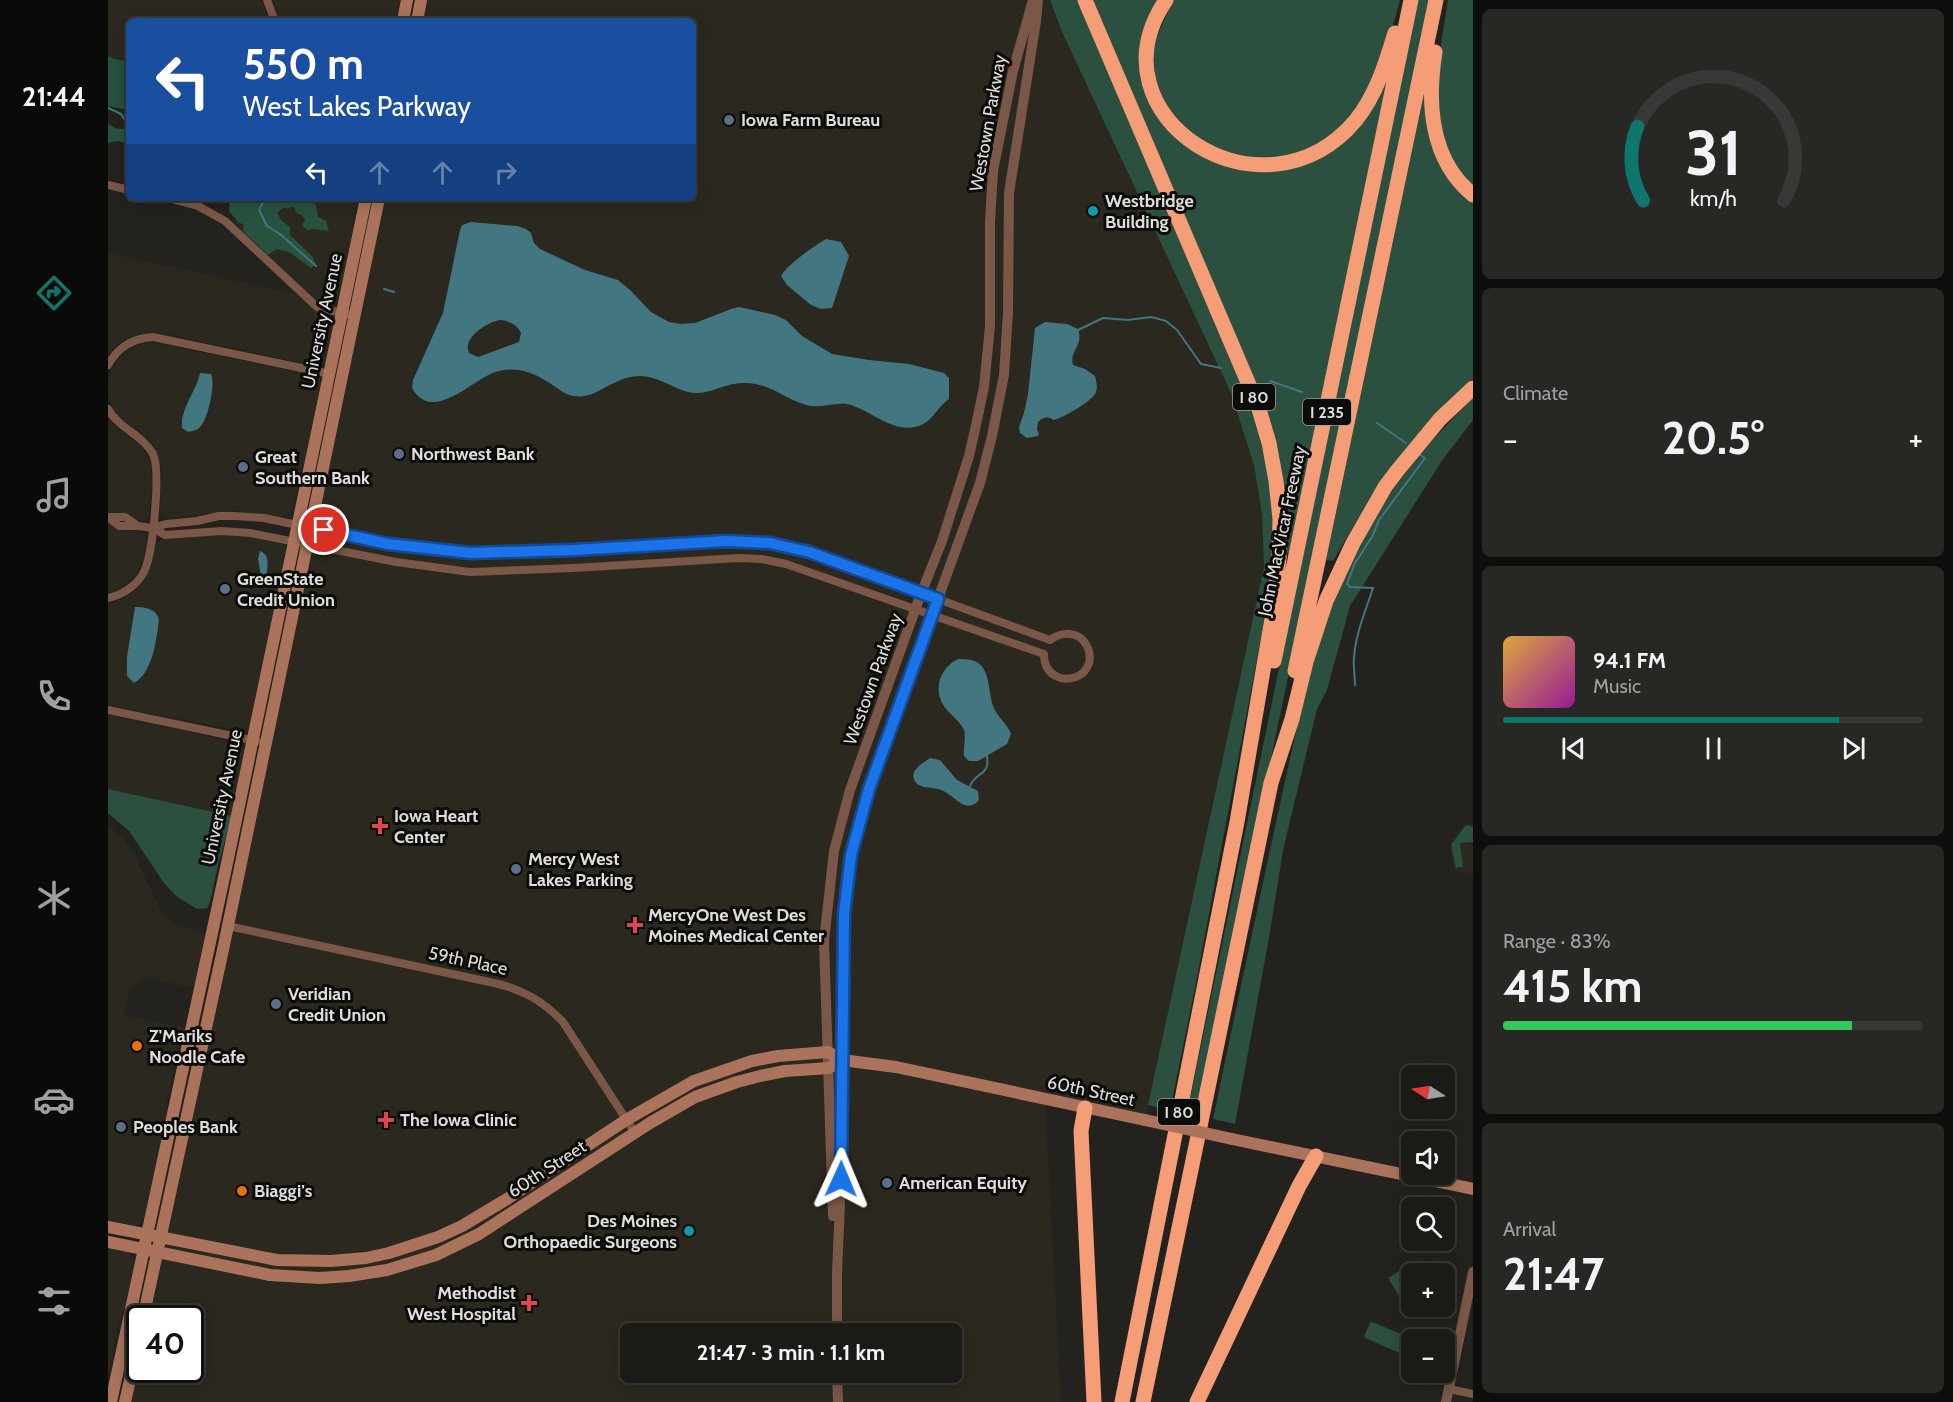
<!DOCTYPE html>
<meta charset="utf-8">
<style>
body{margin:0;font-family:Cabin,sans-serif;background:#272724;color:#f1f3f6;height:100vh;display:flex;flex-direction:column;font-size:22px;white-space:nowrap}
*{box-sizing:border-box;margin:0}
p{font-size:20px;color:#9fa1a1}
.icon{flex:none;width:33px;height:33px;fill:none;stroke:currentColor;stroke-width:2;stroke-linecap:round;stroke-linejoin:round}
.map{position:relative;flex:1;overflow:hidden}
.side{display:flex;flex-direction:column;gap:9px;padding:9px;background:#0e0e0d;width:480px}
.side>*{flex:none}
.banner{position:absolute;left:18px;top:18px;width:570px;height:183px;border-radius:9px;box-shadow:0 3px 15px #0003,0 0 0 2px #383836;background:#1a4fa0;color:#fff;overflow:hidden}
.needle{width:39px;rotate:282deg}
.tools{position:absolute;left:1293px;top:1065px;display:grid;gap:12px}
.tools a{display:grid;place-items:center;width:54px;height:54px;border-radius:9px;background:#1a1a17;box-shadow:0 3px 15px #0003,0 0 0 2px #383836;font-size:30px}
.speed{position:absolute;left:18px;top:1305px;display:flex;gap:12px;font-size:30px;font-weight:700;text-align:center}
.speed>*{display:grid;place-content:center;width:78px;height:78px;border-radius:50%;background:#1a1a17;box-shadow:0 3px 15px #0003,0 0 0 2px #383836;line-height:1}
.speed .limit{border:3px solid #111;border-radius:9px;background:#fff;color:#111}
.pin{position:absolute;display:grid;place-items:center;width:51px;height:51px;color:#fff;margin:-26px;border:3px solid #fff;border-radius:50%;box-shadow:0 2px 6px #0007}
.me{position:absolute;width:66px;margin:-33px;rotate:1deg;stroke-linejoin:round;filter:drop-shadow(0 0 4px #0008)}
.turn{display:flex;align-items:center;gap:21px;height:126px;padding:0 18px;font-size:27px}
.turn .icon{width:78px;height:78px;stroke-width:2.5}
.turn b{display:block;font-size:42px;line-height:51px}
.lanes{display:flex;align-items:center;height:57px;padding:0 18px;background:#0003;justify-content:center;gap:30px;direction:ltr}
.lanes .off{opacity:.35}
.big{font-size:45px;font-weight:700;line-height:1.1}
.side .widget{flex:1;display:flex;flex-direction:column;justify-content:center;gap:9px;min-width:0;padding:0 21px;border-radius:9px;background:#272724}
.side .dial{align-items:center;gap:0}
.dial svg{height:156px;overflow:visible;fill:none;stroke:#383836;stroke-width:7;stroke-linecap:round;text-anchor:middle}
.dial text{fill:#f1f3f6;stroke:none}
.song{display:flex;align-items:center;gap:18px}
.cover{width:72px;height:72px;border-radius:9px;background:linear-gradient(135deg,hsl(40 70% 55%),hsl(300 70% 35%))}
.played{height:6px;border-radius:3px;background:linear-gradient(90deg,#0f766e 80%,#383836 80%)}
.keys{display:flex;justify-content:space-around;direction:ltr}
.heat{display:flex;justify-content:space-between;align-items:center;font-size:33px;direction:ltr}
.charge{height:9px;border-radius:4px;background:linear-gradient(90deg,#34c759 83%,#383836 0)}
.trip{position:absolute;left:512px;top:1323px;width:342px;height:60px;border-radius:9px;background:#1a1a17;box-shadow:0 3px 15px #0003,0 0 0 2px #383836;font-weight:700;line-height:60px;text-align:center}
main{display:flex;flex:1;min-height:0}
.menu{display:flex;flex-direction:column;width:108px;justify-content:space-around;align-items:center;background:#0a0a09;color:#9fa1a1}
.menu .icon{width:42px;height:42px}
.menu .current{color:#0f766e}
.menu b{font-size:27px;color:#f1f3f6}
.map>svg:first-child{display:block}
.built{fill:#2b281f;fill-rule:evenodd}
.green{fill:#2b5040}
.forest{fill:#275240}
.water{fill:#427681;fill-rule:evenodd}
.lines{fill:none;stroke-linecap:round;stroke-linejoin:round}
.stream{stroke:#427681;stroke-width:2}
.minor{stroke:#7a5747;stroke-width:8}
.tertiary{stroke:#7a5747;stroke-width:10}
.secondary{stroke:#ab735b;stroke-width:12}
.motorway{stroke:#f59d76;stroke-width:15}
.secondary-bridge{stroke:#ab735b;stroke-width:12}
.route-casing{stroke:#114b97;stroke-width:15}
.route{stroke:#1a73e8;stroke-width:10}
.service-dot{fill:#5c6f8a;stroke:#0c0c0a;stroke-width:2}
.culture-dot{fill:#0f9aa8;stroke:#0c0c0a;stroke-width:2}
.health-dot{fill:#e0444e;stroke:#0c0c0a;stroke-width:2}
.food-dot{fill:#e8710a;stroke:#0c0c0a;stroke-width:2}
.labels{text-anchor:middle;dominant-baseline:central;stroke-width:6;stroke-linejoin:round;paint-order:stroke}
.shield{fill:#0c0c0a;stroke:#9f9e9c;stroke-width:1.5}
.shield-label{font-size:16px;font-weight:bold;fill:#dedddb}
.poi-label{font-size:18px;font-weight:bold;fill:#dedddb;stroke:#0c0c0a;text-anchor:start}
.street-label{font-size:18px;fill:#dedddb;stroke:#0c0c0a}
</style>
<main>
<nav class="menu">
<b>21:44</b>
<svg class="icon current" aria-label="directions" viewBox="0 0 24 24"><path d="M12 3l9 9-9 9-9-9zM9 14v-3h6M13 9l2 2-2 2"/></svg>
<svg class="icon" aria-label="music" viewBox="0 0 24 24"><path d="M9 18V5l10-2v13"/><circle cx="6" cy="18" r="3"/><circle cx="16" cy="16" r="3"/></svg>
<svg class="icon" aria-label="phone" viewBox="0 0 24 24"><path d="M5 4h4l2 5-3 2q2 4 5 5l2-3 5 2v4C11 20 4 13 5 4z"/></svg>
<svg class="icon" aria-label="climate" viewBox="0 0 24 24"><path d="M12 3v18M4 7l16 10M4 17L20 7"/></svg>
<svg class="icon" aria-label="car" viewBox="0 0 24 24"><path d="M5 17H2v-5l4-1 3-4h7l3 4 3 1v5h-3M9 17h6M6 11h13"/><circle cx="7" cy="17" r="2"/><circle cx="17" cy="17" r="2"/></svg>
<svg class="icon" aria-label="filters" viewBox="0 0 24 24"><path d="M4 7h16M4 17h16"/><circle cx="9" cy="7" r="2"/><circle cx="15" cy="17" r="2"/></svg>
</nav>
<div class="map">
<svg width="1365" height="1402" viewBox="0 0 1365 1402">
<rect width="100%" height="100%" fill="#23221f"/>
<path class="built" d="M0,0H154L161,21H21V68L0,63Z
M165,0H294L290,21H172Z
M313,0H942L954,32L1123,393L1146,465L1154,514L1156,567L1037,1120L937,1100L953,1402H17L31,1336L32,1370H82V1318H35L271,198H585V21H309ZM522,1334H843V1372H522Z
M132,198H249L244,225L246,229L230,301L221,307L206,300L126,223Z
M0,253L188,294L202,307L220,316L225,322L226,325L219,362L214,365L209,366L48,332L31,334L19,338L7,347L0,355Z
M36,343L52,344L208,376L212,379L214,382L200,455L193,470L185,509L182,514L173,517L126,511L71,517L62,518L54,515L52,509L54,466L49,451L38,436L11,417L4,406L0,392V381L8,362L20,350Z
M0,419L8,428L31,444L41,458L43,468L44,486L41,514L40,517L35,520L27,519L15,514L0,511Z
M0,522L12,530L33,532L37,535L38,541L36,558L29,573L15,587L0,593Z
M109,535L142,537L174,544L179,549L142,727L133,731L0,705V604L15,599L31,587L44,567L48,547L51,542L58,539Z
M0,715L99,736L135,746L137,751L124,816L0,789Z
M1357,823L1365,825V875L1346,871L1342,845Z
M0,825L15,839L26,854L54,913L63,921L93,933L97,939L88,988L37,978L21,989L16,1015L77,1028L71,1047L58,1106L60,1109L37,1219L32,1224L24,1227L0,1222Z
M0,1247L19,1251L27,1263L23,1288L10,1327L0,1376Z"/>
<path class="green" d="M942,0H970L976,14L1139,400C1155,443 1166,489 1165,536C1165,568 1159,600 1154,632L1087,988L1062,1110L1040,1105L1156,567L1154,514L1146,465L1123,393L954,32Z
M985,0H1054L1047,11L1044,103C1066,119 1088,136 1111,153C1117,157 1125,166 1133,168C1170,179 1218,159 1244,133C1256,121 1266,98 1276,82L1279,83L1183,553H1178V521L1127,335Z
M1065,0H1292L1284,29L1257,100L1220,141L1176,159L1116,155L1067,121L1048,86L1045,45Z
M1309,0H1322L1088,1116L1079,1114Z
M1340,0H1365V189L1354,177L1331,131L1330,63Z
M1316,94L1320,95L1319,104L1365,202V379L1349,394L1265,493L1225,561L1218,560Z
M1365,398V420L1335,459L1242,606L1219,690L1209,709L1175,850L1162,932L1127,1124L1105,1119C1127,1014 1149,909 1172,804C1191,719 1209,626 1249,548C1280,489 1318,445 1365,398Z
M0,789L124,816L110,865L102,902L99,908L89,909L68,896L56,883L21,831L0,813Z
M1358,825L1365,827V842L1352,843L1355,867L1348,868L1343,845Z
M1291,1271L1303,1292V1295L1294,1301L1280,1278Z
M1264,1322L1305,1339L1303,1358L1257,1338L1256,1336L1262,1323Z"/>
<path class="forest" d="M0,56L6,59L21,62V110L0,106Z
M0,123L7,128L21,130V144L10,141L0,143Z
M122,198H185L189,201L198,200L208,205L210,217L218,221L221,231L205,229L200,230L194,226L197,219L194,215L188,213L186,207L175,208L169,213L174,221L182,227V235L204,256L208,264L203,268L181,252L169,249L160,255L135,231L136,225L130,222L121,211Z"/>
<path class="water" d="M363,222L409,226L418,229L423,233L426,243L432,249L477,270L510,280L522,290L543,312L561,322L573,324L587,323L623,309L631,307L667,315L678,320L694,336L724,354L761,360L801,364L836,373L841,378V399C830,406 825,421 811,426C786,434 765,412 743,405C729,401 716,408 703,406C677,401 663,382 635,383C618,383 602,394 586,393C567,391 551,375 530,376C504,377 488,400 466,396C458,395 452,390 446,386C428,373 409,365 387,372C364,380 324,424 304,388L305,380L335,313L352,230L354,225ZM392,320C401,321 409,324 413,333L411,342L370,357L361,353C354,338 379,322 392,320Z
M718,239L733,242L741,256L724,308L713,309L703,305L679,285L673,276C680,264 706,246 718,239Z
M937,322L959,324L970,329C976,346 961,350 965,365L977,369L987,376C988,381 990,386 988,392C986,400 955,418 946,420C940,416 935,417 930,422L929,430L931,434L930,436L919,438L912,433L911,427L916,413L920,394L927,328Z
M92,373L103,374C108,383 100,418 93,426C90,430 85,431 80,432L74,428C72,409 88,392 92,373Z
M152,551C165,556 157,570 159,581L156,584L154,582L150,559Z
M27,607C37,607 49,609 51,620C48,641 45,672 26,683L19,676V657Z
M850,659C884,657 878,682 885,706C889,717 899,723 903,734L899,744L870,761H861L856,756C855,747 859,735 855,728C851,721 844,716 839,710C824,693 830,669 850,659Z
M822,758L832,760L849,780L870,791L871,800C857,816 846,794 833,790C825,787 817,789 809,784C799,772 812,765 822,758Z"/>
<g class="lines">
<path class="stream" d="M0,108L13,114L21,127
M157,198L151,210L159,226L172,234L208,266
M276,289L286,292
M970,330L995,318L1020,320L1043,317L1051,319L1058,321L1069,330L1093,364L1113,368
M1162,381L1194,392
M1269,423L1298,443
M1247,685C1247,676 1245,666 1246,657C1248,632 1258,610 1265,588L1242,587L1239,584L1247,563L1264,537L1271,520L1317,458L1312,455
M862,786C868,771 882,777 879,756"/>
<path class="minor" d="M159,0L167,21
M0,185L21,190
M60,198L90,206L117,221L209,307L246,316
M0,365C10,347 25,338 45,337L222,374
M0,409C11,429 34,434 45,454C53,471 45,555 36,572C29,585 15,595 0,598
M0,517L11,526H30L45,528L58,524L89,521L111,516H127L156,518L280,544L346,552L465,550L618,541L662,543L684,547L701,552L942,640C976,617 997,665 968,677C962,679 956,680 950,677C940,673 936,664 936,654L678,564L653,559L631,558L466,568L362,572L288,562L142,533L114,531L57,535L45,528
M1,517H17L30,526
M0,710L149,741
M120,926L386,983C414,989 435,1001 455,1022L527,1133
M1341,1389L1365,1394"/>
<path class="tertiary" d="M725,1216L716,941L726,851L742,790L811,599L834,541L861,456L868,425L876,387L882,326V222L885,171L905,71L925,0
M729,1334V1273L733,1179L736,914L743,855L761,789L872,483L884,436L896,375L900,312L901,193L928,21L930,0
M729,1372L730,1402
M1338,1402L1365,1272"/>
<path class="secondary" d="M295,21L299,0
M309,21L313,0
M1124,1139L1365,1189
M0,1227L169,1260L223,1261L258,1258L281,1253L330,1237L354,1226L399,1199L518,1120L586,1081L644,1061L670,1056L720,1052L734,1060L788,1067L1037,1120
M0,1242L162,1275L212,1278L241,1276L279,1270L328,1255L371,1234L542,1123L587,1097L629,1082L652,1076L677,1071L721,1068L734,1060
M35,1318L116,945L271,198
M3,1402L118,868L258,198
M17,1402L32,1336"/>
<path class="motorway" d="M977,0L1150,406L1161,443L1168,481L1172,519L1171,558L1166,607L1129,822L1014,1402
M1058,0C979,117 1156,230 1248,120C1268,95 1278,63 1287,33
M1327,52C1319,102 1322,160 1365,195
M1166,661L1303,0
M1187,671L1328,0
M977,1108L973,1131L986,1402
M1035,1402L1163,783L1184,719L1198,662L1218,601L1245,543L1277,487L1289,471L1332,419L1365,388
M1089,1402L1191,1186L1208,1156"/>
<path class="secondary-bridge" d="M1037,1120L1124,1139"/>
</g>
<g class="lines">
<defs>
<path id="route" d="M216,530L280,544L363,553L465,550L618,541L662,543L701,552L830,599L761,789L743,855L736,914L733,1179"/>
</defs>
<use href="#route" class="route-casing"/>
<use href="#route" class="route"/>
</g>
<g class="service-dot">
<circle cx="621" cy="120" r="6"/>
<circle cx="291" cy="454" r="6"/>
<circle cx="135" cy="467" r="6"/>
<circle cx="117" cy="589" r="6"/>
<circle cx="408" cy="869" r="6"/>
<circle cx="168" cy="1004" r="6"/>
<circle cx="13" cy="1127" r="6"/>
<circle cx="779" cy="1183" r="6"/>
</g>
<g class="culture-dot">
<circle cx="985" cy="211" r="6"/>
<circle cx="581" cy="1231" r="6"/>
</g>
<g class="health-dot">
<path d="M269 817h6v6h6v6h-6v6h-6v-6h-6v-6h6z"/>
<path d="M524 916h6v6h6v6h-6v6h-6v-6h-6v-6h6z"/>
<path d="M275 1111h6v6h6v6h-6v6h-6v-6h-6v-6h6z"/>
<path d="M418 1294h6v6h6v6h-6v6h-6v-6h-6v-6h6z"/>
</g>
<g class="food-dot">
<circle cx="29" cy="1046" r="6"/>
<circle cx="134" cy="1191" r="6"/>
</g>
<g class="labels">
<g class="shield">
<rect x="1125" y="384" width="42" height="26" rx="4.5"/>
<rect x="1195" y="399" width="48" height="26" rx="4.5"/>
<rect x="1050" y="1099" width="42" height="26" rx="4.5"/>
</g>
<g class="shield-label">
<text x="1146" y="397">I 80</text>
<text x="1219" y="412">I 235</text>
<text x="1071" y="1112">I 80</text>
</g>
<g class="poi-label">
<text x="633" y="120">Iowa Farm Bureau</text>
<text x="997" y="201">Westbridge<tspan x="997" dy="21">Building</tspan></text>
<text x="303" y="454">Northwest Bank</text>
<text x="147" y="457">Great<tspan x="147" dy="21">Southern Bank</tspan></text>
<text x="129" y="579">GreenState<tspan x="129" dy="21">Credit Union</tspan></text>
<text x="286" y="816">Iowa Heart<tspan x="286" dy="21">Center</tspan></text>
<text x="420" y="859">Mercy West<tspan x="420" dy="21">Lakes Parking</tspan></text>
<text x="540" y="915">MercyOne West Des<tspan x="540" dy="21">Moines Medical Center</tspan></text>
<text x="180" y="994">Veridian<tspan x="180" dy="21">Credit Union</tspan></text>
<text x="41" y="1036">Z'Mariks<tspan x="41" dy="21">Noodle Cafe</tspan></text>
<text x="292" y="1120">The Iowa Clinic</text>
<text x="25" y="1127">Peoples Bank</text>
<text x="791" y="1183">American Equity</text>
<text x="146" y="1191">Biaggi's</text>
<text x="569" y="1221" text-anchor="end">Des Moines<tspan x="569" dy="21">Orthopaedic Surgeons</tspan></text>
<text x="408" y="1293" text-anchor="end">Methodist<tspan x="408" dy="21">West Hospital</tspan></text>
</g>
<g class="street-label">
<text transform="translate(880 123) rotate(-80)">Westown Parkway</text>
<text transform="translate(214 321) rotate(-78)">University Avenue</text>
<text transform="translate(1174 531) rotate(-78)">John MacVicar Freeway</text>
<text transform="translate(765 679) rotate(-70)">Westown Parkway</text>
<text transform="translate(114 797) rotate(-78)">University Avenue</text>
<text transform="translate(360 961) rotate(12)">59th Place</text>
<text transform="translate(983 1091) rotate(12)">60th Street</text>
<text transform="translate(439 1169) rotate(-33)">60th Street</text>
</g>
</g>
</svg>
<div class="tools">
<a><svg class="needle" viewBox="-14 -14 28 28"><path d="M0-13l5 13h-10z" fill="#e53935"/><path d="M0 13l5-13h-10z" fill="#9fa1a1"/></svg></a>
<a><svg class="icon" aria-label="sound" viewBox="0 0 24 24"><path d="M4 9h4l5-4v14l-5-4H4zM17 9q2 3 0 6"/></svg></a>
<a><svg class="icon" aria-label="search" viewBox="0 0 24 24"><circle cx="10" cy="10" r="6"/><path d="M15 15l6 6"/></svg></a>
<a>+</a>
<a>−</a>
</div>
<div class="speed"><div class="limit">40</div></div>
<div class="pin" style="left:216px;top:530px;background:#d93025"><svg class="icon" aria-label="arrive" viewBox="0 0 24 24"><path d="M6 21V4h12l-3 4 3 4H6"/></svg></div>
<svg class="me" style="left:733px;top:1179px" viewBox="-20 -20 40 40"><path d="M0-17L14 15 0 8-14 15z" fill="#1a73e8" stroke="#fff" stroke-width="4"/></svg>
<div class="trip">21:47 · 3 min · 1.1 km</div>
<div class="banner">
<div class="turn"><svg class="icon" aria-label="left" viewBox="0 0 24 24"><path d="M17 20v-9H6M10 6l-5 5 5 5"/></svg><div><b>550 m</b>West Lakes Parkway</div></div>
<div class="lanes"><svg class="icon" aria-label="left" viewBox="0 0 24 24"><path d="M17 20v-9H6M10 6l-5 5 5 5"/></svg><svg class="icon off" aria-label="ahead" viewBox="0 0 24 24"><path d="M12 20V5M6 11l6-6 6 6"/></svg><svg class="icon off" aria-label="ahead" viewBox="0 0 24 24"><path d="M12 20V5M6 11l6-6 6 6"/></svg><svg class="icon off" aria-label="right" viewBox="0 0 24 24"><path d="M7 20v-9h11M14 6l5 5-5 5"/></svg></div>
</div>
</div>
<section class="side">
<div class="widget dial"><svg viewBox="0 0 100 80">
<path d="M14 69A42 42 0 1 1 86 69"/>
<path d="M14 69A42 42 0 0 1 11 31" stroke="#0f766e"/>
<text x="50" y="56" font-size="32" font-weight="700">31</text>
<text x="50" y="72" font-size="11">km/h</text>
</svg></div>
<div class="widget"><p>Climate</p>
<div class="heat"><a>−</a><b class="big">20.5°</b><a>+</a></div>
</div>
<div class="widget">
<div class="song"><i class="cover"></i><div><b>94.1 FM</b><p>Music</p></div></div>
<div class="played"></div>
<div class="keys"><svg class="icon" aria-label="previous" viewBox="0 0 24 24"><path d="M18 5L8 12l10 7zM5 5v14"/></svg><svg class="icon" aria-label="pause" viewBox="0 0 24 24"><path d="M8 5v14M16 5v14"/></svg><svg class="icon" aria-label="next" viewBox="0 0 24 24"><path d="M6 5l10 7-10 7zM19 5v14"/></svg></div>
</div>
<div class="widget"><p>Range · 83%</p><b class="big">415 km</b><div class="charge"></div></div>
<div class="widget"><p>Arrival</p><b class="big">21:47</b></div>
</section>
</main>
